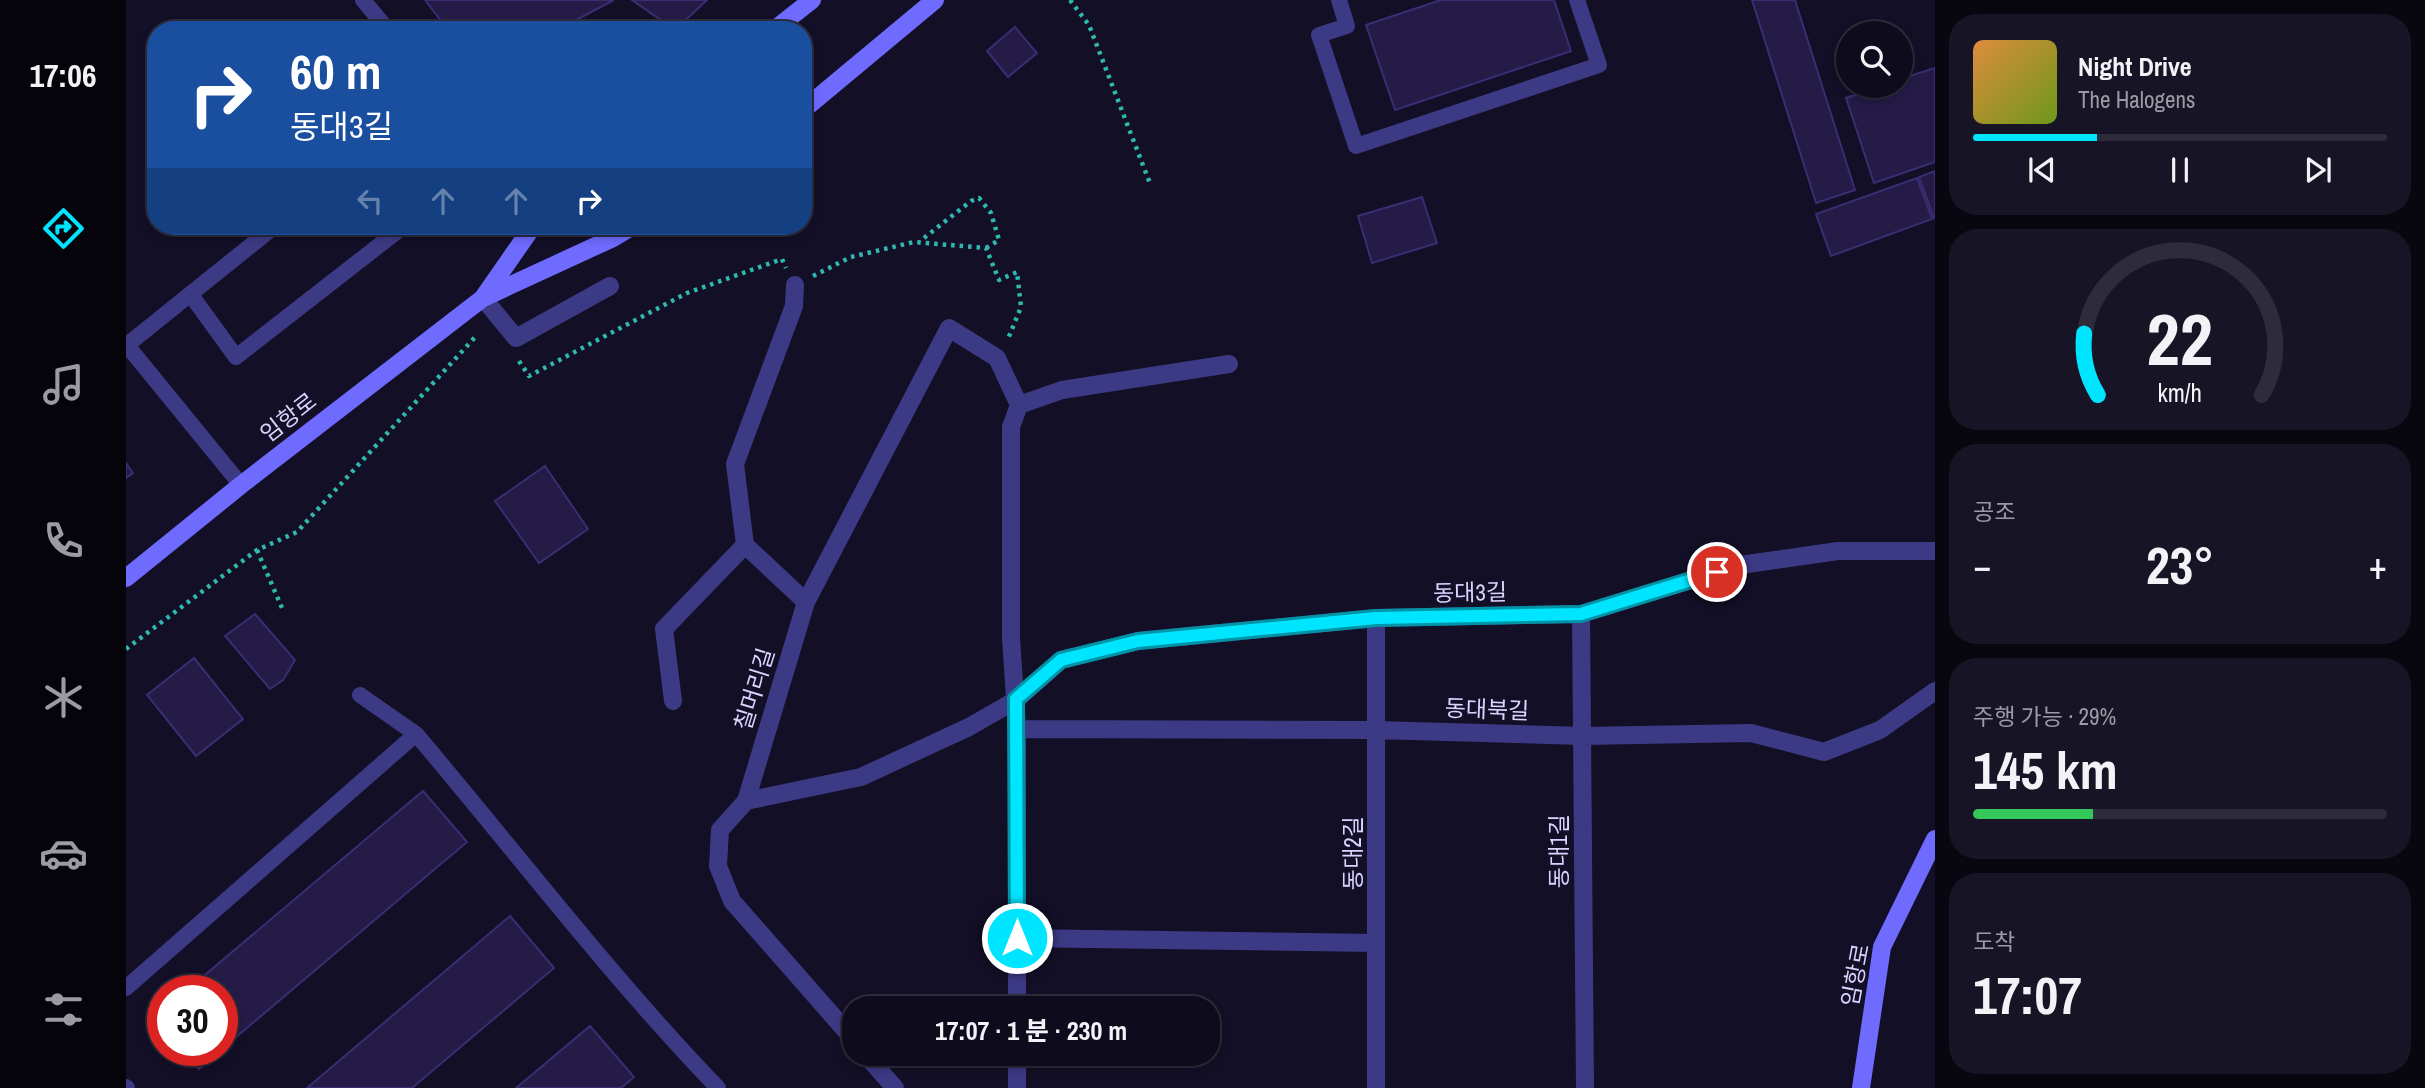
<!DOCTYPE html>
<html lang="ko">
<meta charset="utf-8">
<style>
body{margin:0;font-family:"Archivo Narrow","Noto Sans KR",sans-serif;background:#171425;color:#f1f3f6;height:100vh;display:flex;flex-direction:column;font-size:26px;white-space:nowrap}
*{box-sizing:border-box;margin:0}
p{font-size:23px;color:#9b9ba3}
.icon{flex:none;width:38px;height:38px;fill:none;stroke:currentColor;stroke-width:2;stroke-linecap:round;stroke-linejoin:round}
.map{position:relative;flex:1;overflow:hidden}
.details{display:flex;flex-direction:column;gap:14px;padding:14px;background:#08060f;width:490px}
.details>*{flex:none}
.guide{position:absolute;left:21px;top:21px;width:665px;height:214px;border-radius:28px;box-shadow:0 4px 10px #0003,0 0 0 2px #2e2b3b;background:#1a4fa0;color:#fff;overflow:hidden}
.tools{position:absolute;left:1710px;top:21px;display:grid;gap:14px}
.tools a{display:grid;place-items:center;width:77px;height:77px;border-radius:50%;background:#0e0b1c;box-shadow:0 4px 10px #0003,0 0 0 2px #2e2b3b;font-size:35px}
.speed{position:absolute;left:21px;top:975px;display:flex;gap:14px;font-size:35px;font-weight:700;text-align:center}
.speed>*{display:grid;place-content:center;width:91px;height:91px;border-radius:50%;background:#0e0b1c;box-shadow:0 4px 10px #0003,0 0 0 2px #2e2b3b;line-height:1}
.speed .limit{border:10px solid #d22;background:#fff;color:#111}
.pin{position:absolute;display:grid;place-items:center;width:60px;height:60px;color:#fff;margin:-30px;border:4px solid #fff;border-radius:50%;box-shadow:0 2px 7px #0007}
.me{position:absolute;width:77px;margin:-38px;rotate:0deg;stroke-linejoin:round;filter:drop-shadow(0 0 5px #0008)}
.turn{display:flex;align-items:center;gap:24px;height:147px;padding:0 28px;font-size:32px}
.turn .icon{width:91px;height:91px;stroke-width:2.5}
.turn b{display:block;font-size:49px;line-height:60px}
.lanes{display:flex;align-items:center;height:66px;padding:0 28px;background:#0003;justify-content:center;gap:35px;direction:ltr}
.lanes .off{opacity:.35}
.big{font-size:52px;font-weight:700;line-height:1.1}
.details .widget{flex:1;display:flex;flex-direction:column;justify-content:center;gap:10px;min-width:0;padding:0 24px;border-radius:28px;background:#171425}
.details .dial{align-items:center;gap:0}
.dial svg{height:182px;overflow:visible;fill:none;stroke:#2e2b3b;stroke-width:7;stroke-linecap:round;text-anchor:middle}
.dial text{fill:#f1f3f6;stroke:none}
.song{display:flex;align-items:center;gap:21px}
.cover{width:84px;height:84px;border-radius:10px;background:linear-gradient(135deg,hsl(30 70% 55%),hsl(80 70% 35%))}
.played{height:7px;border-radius:4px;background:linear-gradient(90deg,#00e5ff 30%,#2e2b3b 30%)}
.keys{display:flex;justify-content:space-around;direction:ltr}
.heat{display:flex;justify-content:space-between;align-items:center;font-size:38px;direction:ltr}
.charge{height:10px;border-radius:5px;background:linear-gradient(90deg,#34c759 29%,#2e2b3b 0)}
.trip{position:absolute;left:716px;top:996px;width:378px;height:70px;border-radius:28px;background:#0e0b1c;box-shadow:0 4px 10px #0003,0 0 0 2px #2e2b3b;font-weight:700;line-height:70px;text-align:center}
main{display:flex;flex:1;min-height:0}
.tabs{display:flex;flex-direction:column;width:126px;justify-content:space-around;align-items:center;background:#06040b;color:#9b9ba3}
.tabs .icon{width:49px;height:49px}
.tabs .on{color:#00e5ff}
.tabs b{font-size:32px;color:#f1f3f6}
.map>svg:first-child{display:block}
.building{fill:#241b47;stroke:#3b2d73;stroke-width:2}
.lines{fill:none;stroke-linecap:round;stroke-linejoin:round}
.path{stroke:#2fb8b0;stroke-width:4.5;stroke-dasharray:3.5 5;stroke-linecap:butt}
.lane{stroke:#3d3a85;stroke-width:16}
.street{stroke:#3d3a85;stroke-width:18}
.secondary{stroke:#6f6bff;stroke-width:18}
.route-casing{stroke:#0095a6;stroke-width:18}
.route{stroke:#00e5ff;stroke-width:12}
.labels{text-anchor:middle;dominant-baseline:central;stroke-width:7;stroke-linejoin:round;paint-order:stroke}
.street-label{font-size:23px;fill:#d9d4ff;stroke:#130f26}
</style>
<main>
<nav class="tabs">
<b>17:06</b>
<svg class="icon on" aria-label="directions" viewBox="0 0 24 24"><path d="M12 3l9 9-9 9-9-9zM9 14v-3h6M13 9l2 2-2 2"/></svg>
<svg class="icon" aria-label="music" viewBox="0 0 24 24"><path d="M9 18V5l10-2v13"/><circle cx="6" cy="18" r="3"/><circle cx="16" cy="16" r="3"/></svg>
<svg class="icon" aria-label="phone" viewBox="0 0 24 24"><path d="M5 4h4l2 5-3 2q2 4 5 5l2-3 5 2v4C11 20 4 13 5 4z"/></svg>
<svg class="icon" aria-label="climate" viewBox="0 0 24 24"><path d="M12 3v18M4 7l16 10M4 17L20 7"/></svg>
<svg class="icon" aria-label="car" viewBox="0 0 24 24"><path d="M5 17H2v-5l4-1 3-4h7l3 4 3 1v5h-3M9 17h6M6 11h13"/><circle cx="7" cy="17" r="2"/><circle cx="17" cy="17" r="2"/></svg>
<svg class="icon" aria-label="filters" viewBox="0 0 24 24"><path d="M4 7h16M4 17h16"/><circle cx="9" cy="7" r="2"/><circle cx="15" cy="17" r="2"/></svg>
</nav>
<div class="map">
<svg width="1809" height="1088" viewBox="0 0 1809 1088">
<rect width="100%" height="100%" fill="#130f26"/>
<path class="building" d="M299,0H488L431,30H322Z
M506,0H581L549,30Z
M1315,0H1428L1445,51L1269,110L1240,25Z
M1626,0H1669L1729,190L1690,203Z
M889,27L911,53L882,77L861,51Z
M1809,68V162L1748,183L1720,98L1756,86H1774V79Z
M1809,171V218H1808L1793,177Z
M1791,178L1806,219L1705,256L1690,214Z
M1296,197L1311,243L1246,263L1232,216Z
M0,463L7,473L0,478Z
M419,466L462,529L413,563L369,501Z
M129,614L169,660L157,680L144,689L99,636Z
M68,658L117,719L70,756L21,695Z
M297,791L341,842L96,1049V990H61Z
M384,916L428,968L286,1088H181Z
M37,1011V1026L29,1017Z
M464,1026L508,1077L495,1088H390Z
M57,1050H95L73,1069Z"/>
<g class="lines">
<path class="path" d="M944,0L963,25L1025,186
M798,238L845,201L853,198L865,213L873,240L860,248
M687,276L725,257L788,242L860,248L873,280L891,272L895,307L882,339
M393,361L403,376L561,293L656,259L660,268
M131,550L156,608
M0,649L131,550L171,532L351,335"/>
<path class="lane" d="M237,0L262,30
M1213,0L1221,26L1193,35L1230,146L1473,65L1451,0
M65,295L110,357L278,226
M0,344L115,485
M1,345L149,226
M234,695L290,734
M0,988L290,734C390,852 484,976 592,1088
M0,1087L1,1088"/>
<path class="street" d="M669,285L668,306L609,464L619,545L680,602
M357,298L390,338L484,286
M1455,614L1459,1088
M1250,618V1088
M547,701L538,629L619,545
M891,729L1250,730L1456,736L1625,733L1698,752L1754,730L1809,691
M620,801L735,777L843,727L890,700L935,660L1012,641L1250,618L1455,614L1614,565L1712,551H1809
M891,938L1250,943
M891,1008V729L885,638V427L893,405L936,390L1103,364
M728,1040L606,901L592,866L594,830L620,801L680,602L823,328L871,358L893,405
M739,1054L769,1088
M891,1054V1088"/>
<path class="secondary" d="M648,30L686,0
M677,110L809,0
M357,298L407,226
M0,578L115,485L357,298L487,238L507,226
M1735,1088L1756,947L1809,839"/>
</g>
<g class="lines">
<defs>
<path id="route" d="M891,938L890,699L935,660L1012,641L1250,618L1455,614L1591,572"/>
</defs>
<use href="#route" class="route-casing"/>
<use href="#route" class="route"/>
</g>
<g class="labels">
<g class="street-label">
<text transform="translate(162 417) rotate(-38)">임항로</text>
<text transform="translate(1344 592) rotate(-1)">동대3길</text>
<text transform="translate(628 689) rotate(-73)">칠머리길</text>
<text transform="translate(1361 709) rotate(2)">동대북길</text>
<text transform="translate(1432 851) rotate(-90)">동대1길</text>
<text transform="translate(1226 853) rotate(-90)">동대2길</text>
<text transform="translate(1729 975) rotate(-79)">임항로</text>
</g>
</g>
</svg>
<div class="tools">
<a><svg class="icon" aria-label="search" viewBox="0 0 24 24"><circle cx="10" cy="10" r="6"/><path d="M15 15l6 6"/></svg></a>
</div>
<div class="speed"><div class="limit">30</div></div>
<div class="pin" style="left:1591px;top:572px;background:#d93025"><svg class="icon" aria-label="arrive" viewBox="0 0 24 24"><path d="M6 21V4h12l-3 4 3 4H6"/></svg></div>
<svg class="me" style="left:891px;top:938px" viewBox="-20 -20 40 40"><circle r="17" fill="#00e5ff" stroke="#fff" stroke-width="3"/><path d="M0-11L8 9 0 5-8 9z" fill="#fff"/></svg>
<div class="trip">17:07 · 1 분 · 230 m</div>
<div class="guide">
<div class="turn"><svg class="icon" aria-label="right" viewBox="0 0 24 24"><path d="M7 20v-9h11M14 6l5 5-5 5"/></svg><div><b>60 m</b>동대3길</div></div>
<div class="lanes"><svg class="icon off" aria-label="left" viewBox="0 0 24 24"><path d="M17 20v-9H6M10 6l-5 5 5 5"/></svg><svg class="icon off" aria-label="ahead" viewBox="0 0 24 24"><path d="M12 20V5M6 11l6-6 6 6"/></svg><svg class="icon off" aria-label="ahead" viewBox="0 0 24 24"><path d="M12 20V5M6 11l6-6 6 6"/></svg><svg class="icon" aria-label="right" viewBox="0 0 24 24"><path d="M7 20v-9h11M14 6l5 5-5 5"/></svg></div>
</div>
</div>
<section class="details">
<div class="widget">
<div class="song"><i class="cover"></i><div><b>Night Drive</b><p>The Halogens</p></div></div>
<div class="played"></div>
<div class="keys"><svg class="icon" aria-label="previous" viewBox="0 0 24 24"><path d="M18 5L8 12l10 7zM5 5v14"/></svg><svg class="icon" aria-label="pause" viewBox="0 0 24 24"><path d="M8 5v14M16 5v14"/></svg><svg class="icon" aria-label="next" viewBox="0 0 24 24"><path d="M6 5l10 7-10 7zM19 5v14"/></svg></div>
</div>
<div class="widget dial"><svg viewBox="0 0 100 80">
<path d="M14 69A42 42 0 1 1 86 69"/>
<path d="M14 69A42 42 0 0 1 8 42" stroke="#00e5ff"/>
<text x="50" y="56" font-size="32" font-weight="700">22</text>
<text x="50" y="72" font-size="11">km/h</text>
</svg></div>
<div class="widget"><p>공조</p>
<div class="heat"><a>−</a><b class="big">23°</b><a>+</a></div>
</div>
<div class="widget"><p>주행 가능 · 29%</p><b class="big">145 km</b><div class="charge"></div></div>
<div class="widget"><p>도착</p><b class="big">17:07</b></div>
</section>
</main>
